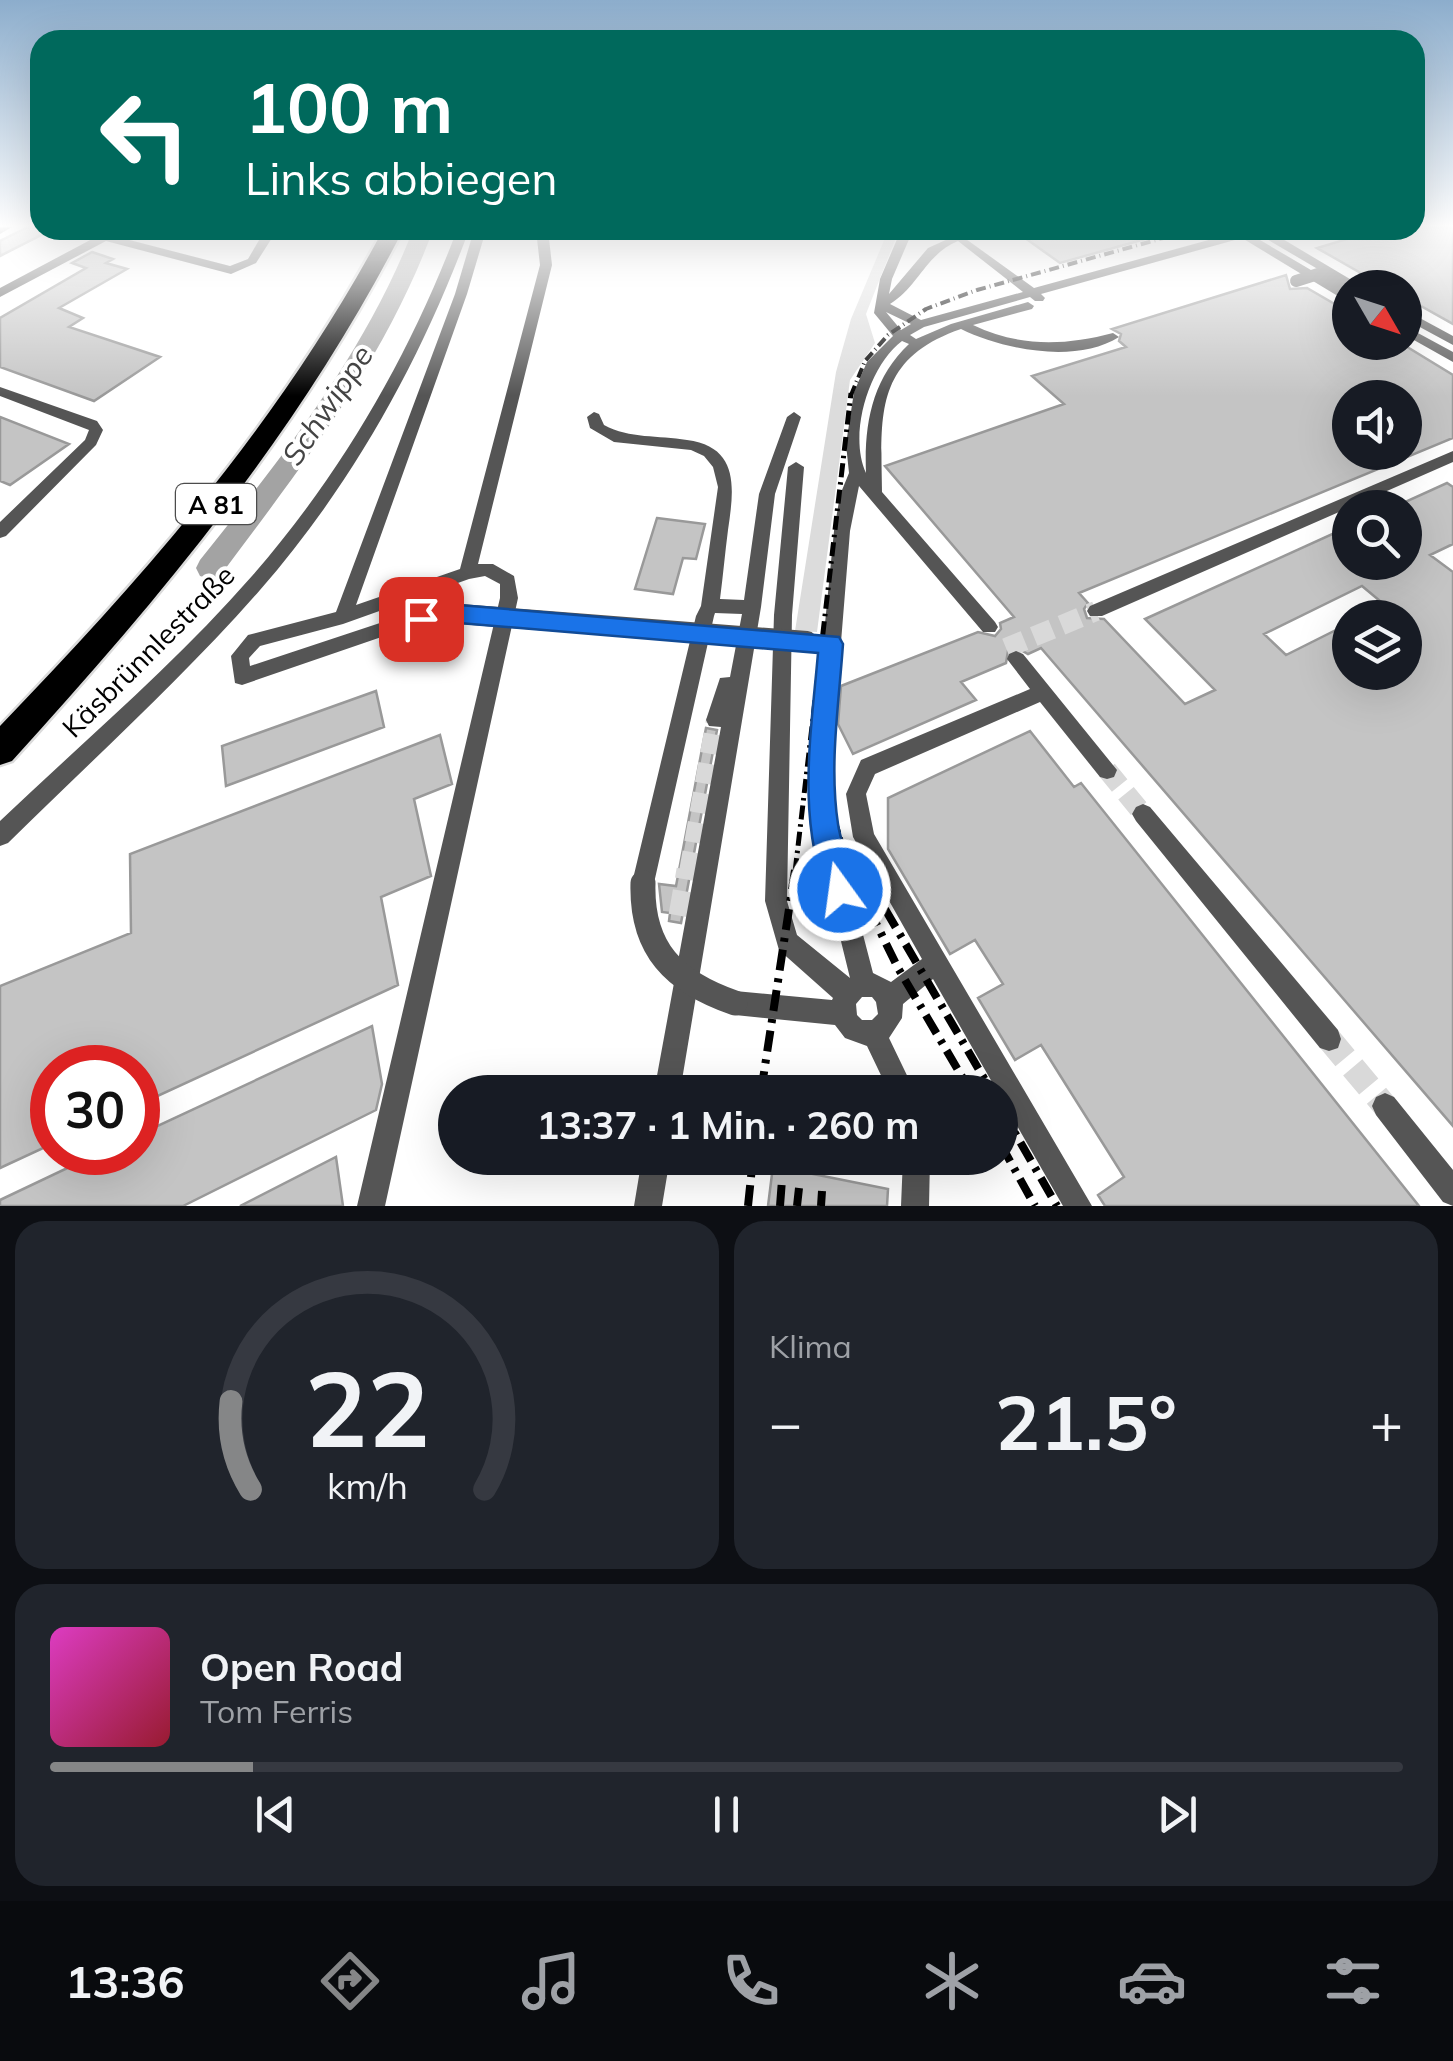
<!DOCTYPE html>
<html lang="de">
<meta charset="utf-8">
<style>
body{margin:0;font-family:Mulish,sans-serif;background:#20242c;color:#f1f3f6;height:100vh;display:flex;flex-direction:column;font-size:38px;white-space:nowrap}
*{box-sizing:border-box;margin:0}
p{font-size:32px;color:#9ea1a6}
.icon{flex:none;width:55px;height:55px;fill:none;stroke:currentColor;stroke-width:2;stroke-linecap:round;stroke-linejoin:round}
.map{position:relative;height:1206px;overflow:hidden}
.details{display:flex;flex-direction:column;gap:15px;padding:15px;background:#0d0f14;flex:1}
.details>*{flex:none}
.hud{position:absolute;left:30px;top:30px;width:1395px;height:210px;border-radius:30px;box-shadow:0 10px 40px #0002;background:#00695c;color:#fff;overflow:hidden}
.needle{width:65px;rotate:129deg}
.buttons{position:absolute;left:1332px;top:270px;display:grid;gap:20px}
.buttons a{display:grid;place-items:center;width:90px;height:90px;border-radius:50%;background:#171b24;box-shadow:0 10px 40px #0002;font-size:50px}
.speed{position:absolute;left:30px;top:1045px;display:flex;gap:20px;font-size:50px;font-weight:700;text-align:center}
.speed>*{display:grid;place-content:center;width:130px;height:130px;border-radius:50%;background:#171b24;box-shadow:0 10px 40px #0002;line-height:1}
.speed .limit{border:15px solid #d22;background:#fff;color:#111}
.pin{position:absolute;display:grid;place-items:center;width:85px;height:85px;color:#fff;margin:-42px;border-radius:20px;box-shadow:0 5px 15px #0006}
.me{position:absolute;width:110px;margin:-55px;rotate:346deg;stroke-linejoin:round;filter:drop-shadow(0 0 8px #0008)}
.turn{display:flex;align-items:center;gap:35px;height:210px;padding:0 50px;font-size:45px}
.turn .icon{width:130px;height:130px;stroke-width:2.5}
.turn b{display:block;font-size:70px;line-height:85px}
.big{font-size:75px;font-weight:700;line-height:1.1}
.details .widget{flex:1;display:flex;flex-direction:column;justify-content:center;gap:15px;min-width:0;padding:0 35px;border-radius:30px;background:#20242c}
.details .dial{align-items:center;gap:0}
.dial svg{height:260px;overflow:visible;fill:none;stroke:#363941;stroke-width:7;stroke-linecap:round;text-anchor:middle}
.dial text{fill:#f1f3f6;stroke:none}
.song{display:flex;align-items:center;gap:30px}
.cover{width:120px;height:120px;border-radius:15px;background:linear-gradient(135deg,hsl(310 70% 55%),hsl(350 70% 35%))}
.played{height:10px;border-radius:5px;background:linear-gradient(90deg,#858687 15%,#363941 15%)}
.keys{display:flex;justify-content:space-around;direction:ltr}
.heat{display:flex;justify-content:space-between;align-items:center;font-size:55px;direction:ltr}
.details .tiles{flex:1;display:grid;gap:15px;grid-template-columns:1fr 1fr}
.widget:last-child{grid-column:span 2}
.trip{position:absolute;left:438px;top:1075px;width:580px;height:100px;border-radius:50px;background:#171b24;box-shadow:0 10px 40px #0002;font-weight:700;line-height:100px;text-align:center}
.tab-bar{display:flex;height:160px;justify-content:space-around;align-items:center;background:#090b0e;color:#9ea1a6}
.tab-bar .icon{width:70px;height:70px}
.tab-bar .selected{color:#858687}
.tab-bar b{font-size:45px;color:#f1f3f6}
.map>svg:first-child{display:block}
.green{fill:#dcdcdc}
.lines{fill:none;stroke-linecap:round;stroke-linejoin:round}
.river{fill:#a3a3a3;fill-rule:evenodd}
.building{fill:#c4c4c4;stroke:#999;stroke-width:2.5;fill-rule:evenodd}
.street-tunnel-far1{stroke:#d9d9d9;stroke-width:20;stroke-dasharray:20 10;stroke-linecap:butt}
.street-tunnel{stroke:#d9d9d9;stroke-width:25;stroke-dasharray:25 12;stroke-linecap:butt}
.highway-casing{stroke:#dbdbdb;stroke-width:5}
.street{fill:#555;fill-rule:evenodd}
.secondary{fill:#222;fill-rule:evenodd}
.highway{fill:#000;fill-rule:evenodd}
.rail-far2{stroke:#000;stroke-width:4;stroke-dasharray:10 4 1 4;stroke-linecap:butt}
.rail-far1{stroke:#000;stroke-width:5;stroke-dasharray:14 5 2.5 5;stroke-linecap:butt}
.rail{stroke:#000;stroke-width:8;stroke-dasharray:21 8 4 8;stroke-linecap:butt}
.street-bridge-far2{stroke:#555;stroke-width:12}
.street-bridge-far1{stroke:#555;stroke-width:20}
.street-bridge{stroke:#555;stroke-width:25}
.route{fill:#1a73e8;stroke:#114b97;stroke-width:2.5}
.labels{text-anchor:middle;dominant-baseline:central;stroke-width:8;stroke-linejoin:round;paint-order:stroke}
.shield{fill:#fff;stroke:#4c4c4c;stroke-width:2.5}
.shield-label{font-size:25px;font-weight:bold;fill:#000}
.street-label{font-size:28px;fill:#000;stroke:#fff}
.water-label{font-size:30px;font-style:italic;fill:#444;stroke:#fff}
</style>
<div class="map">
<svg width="1453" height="1206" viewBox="0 0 1453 1206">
<rect width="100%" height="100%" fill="#fff"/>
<path class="green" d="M899,230L866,314L875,343L850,380L817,632L795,631L836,372L851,319L888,231Z"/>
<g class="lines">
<path class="river" d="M413,230H433C385,360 302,466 220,576L210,579L200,576L196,568L200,560C283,456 364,355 413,230Z"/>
</g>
<path class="building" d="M28,227L51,230L0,256V241Z
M1415,227H1453V324L1405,297V288H1387L1317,248L1377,230H1415Z
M1014,230H1163V234L1060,263Z
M92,252L113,259L106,263L127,269L59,308L83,318L69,327L160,357L94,401L0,367V318L86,268L72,263Z
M1286,275L1290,289L1307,288L1350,313V342H1399L1453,375V438L1079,593L1088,603L1084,609L1087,618L1104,619L1185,704L1215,690L1145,619L1350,526V562H1405V502L1447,483L1453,487V544L1430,555L1453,572V1126L1041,648L1028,654L1017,648L1008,651L1006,663L961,682L976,700L853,754L838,724L841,686L978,632L995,636L1001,629L1000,623L1014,617L885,466L1064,404L1032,376L1126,347L1119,341L1121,334L1112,329ZM1350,398H1405V452H1350ZM1362,586L1386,606L1362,618H1405V672H1350V623L1286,655L1264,634Z
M0,417L69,444L10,485L0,481Z
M657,518L705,524L696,559L683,558L673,594L635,589Z
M376,691L384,727L226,786L222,746Z
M706,728L717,730L681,923L669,921L670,913L662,912L659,884L676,886Z
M1030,731L1074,787L1081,783L1419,1206H1105L1098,1195L1124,1177L1041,1045L1015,1060L978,998L1003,984L975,940L950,954L888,849V798Z
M440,735L452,784L414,799L431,876L381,897L398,985L138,1105V1068H52V1144L0,1168V986L131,933L130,854Z
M372,1026L382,1084L376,1110L183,1206H0V1200L101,1152H138V1135Z
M336,1157L343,1206H240Z
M773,1166L888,1189L887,1206H768Z"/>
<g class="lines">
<path class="street-tunnel-far1" d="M1006,648L1096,611
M1107,770L1143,814
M689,872L716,720"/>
<path class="street-tunnel" d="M681,916L689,870
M1329,1039L1385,1106"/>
<defs>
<path id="highway" d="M383,230H403C300,431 163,595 12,761L0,765V726C150,570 280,422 383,230Z"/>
</defs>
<use href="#highway" class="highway-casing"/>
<path class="street" d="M109,230H118L120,232L114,236L230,266L248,259L265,230H277L256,263L231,274L106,241L0,297V288Z
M457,230H469C421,360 352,485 260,590C181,680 92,760 8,843L0,846V821C84,741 175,664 252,576C341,474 409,357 457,230Z
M474,230H486L467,294L356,605L460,569L540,265L536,230H548L552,265L478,564H493L514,576L518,598L385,1206H357L500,598V584L485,576L469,579L343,624L260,646L249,658L250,666L395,618L447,606L453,608L456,613L453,618L396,632L242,685L235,683L231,656L248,635L336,612L455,294Z
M901,230H913L892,279L889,294L928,248L959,234L1034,288L1245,230H1289L1276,235L1365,288H1350L1265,238L1260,240L1350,293V302L1346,301L1242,238L1041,294L1045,298L1043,301H1035L1030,297L924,327L910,335L916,339L951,324L1028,302L1034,306L1032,309L973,325C1019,347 1064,346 1113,333L1119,337C1076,364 1004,350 961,329C874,359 881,415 882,492L995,622L998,627L995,632H983L859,486L850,531L830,778L835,827L873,973L891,982L922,959L853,837L846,794L861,760L1030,689L1007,659L1009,654L1016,651L1023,654L1117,770L1114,777L1107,779L1100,777L1040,702L875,774L866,794L874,834L1092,1206H1063L933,979L903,1004L902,1018L889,1038L915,1092H889L867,1046L845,1038L835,1025L735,1015L726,1012L723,1003L726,994L735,991L832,1000L833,998L779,950L765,901L774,615L788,467L796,462L804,467L792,615L787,901L797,935L850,978L813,827L810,778L834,531L840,495L849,473L846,444L854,392L867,362L893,336L874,313L880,279ZM958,241L1023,292L921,320L890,304C918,287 926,254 958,241ZM886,312L911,324L901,330ZM902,341L909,344C872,379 864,424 866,473C848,434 869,366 902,341ZM862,997H872L876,1002L878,1014L872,1020H862L857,1015L856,1004Z
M1405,310L1453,336V345L1405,319Z
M1405,326L1453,352V362L1405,335Z
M0,387L97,421L103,430L96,445L6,536L0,538V522L85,440L89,430L0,396Z
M594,412L599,414L604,425C630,439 658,435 687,440C740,447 734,489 728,530C725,553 723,576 720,599L744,600L759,494L787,417L794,412L801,417L775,494L761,607L680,1092H654L721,727L709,726L706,720L720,678L730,677L742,614L715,613L714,616L654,883L651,891L643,894L635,891L632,883L696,616L701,606L718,487L713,467L704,456L691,450L614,442L590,428L587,417Z
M1453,451V462L1102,616H1090L1087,611L1090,606Z
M1143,804L1150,807L1338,1030L1341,1039L1338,1048L1329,1051L1320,1048L1136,821L1132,814L1136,807Z
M1385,1093L1394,1097L1453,1170V1206L1443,1202L1376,1115L1372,1106L1376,1097Z
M642,1158H670L662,1206H634Z
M903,1158H930L929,1206H901Z"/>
<path class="secondary" d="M0,227H12L0,234Z"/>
<use href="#highway" class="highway"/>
<path class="rail-far2" d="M851,395L865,361L888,335L926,309L977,290L1192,230"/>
<path class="rail-far1" d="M819,742L825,789L851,872
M795,872L851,393"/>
<path class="rail" d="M850,870L898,968L971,1092
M885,909L992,1092
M761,1092L795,870
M1000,1107L1057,1206
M1000,1143L1035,1206
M748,1206L753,1158
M780,1206L782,1180
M797,1206L799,1188
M821,1206L822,1191"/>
<path class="street-bridge-far2" d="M1296,281L1318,274L1350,291"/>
<path class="street-bridge-far1" d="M447,613L807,641"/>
<path class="street-bridge" d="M643,883C641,949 674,982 735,1003"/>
</g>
<linearGradient id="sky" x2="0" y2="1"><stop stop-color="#8cadcc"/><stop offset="0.57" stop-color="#fff"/><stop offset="1" stop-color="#fff" stop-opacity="0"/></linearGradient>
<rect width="1453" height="396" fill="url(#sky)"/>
<path class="route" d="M447,604L839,637L843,644C839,703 829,765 838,824C841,848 859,878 850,900L840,904L829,900C796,820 811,735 818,653L447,622L421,628L409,619L413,612Z"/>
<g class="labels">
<rect class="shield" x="176" y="484" width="80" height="40" rx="8"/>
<g class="shield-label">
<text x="216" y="504">A 81</text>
</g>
<g class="street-label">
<text transform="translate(148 651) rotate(-45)">Käsbrünnlestraße</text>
</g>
<g class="water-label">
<text transform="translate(327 405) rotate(-56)">Schwippe</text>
</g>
</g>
</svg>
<div class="buttons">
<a><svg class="needle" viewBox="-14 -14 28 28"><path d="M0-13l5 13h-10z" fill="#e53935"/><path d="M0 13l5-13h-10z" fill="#9ea1a6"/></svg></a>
<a><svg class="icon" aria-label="sound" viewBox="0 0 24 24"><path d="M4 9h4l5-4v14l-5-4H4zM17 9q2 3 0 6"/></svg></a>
<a><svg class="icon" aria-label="search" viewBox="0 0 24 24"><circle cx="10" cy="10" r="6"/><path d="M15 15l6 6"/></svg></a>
<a><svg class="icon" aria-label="layers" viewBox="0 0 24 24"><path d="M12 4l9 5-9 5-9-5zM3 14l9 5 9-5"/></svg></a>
</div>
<div class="speed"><div class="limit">30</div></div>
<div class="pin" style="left:421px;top:619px;background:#d93025"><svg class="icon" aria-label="arrive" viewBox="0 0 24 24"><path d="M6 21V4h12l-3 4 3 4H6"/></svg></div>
<svg class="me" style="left:840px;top:890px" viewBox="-20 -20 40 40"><circle r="17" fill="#1a73e8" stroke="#fff" stroke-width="3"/><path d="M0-11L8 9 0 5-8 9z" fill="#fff"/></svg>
<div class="trip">13:37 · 1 Min. · 260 m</div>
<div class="hud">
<div class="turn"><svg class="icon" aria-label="left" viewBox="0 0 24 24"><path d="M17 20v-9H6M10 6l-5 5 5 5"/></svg><div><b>100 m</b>Links abbiegen</div></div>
</div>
</div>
<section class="details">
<div class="tiles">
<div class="widget dial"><svg viewBox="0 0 100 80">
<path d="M14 69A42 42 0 1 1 86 69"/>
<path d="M14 69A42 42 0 0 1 8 42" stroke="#858687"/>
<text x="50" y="56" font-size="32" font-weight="700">22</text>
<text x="50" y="72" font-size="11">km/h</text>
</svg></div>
<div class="widget"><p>Klima</p>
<div class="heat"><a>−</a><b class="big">21.5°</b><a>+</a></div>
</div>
<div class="widget">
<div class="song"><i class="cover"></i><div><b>Open Road</b><p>Tom Ferris</p></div></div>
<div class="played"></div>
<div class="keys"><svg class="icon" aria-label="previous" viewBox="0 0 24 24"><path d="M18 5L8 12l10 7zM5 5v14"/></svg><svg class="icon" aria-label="pause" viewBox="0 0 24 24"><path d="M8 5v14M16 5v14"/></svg><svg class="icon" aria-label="next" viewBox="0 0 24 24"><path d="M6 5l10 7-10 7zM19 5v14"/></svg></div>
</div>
</div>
</section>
<nav class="tab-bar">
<b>13:36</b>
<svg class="icon selected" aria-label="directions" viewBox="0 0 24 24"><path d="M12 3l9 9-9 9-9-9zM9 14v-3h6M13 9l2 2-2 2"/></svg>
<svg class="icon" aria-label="music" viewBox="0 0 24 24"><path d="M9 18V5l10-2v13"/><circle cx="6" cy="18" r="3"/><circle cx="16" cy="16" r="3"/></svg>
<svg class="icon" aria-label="phone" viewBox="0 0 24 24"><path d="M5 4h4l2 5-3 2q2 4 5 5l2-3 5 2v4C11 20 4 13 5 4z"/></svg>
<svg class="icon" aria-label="climate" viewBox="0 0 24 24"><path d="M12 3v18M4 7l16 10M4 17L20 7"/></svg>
<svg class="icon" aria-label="car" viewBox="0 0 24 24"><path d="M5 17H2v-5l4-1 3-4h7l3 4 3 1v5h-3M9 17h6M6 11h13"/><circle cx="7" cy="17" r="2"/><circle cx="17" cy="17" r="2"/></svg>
<svg class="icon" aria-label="filters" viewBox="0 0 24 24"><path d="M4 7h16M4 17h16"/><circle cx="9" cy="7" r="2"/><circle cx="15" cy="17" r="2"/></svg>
</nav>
